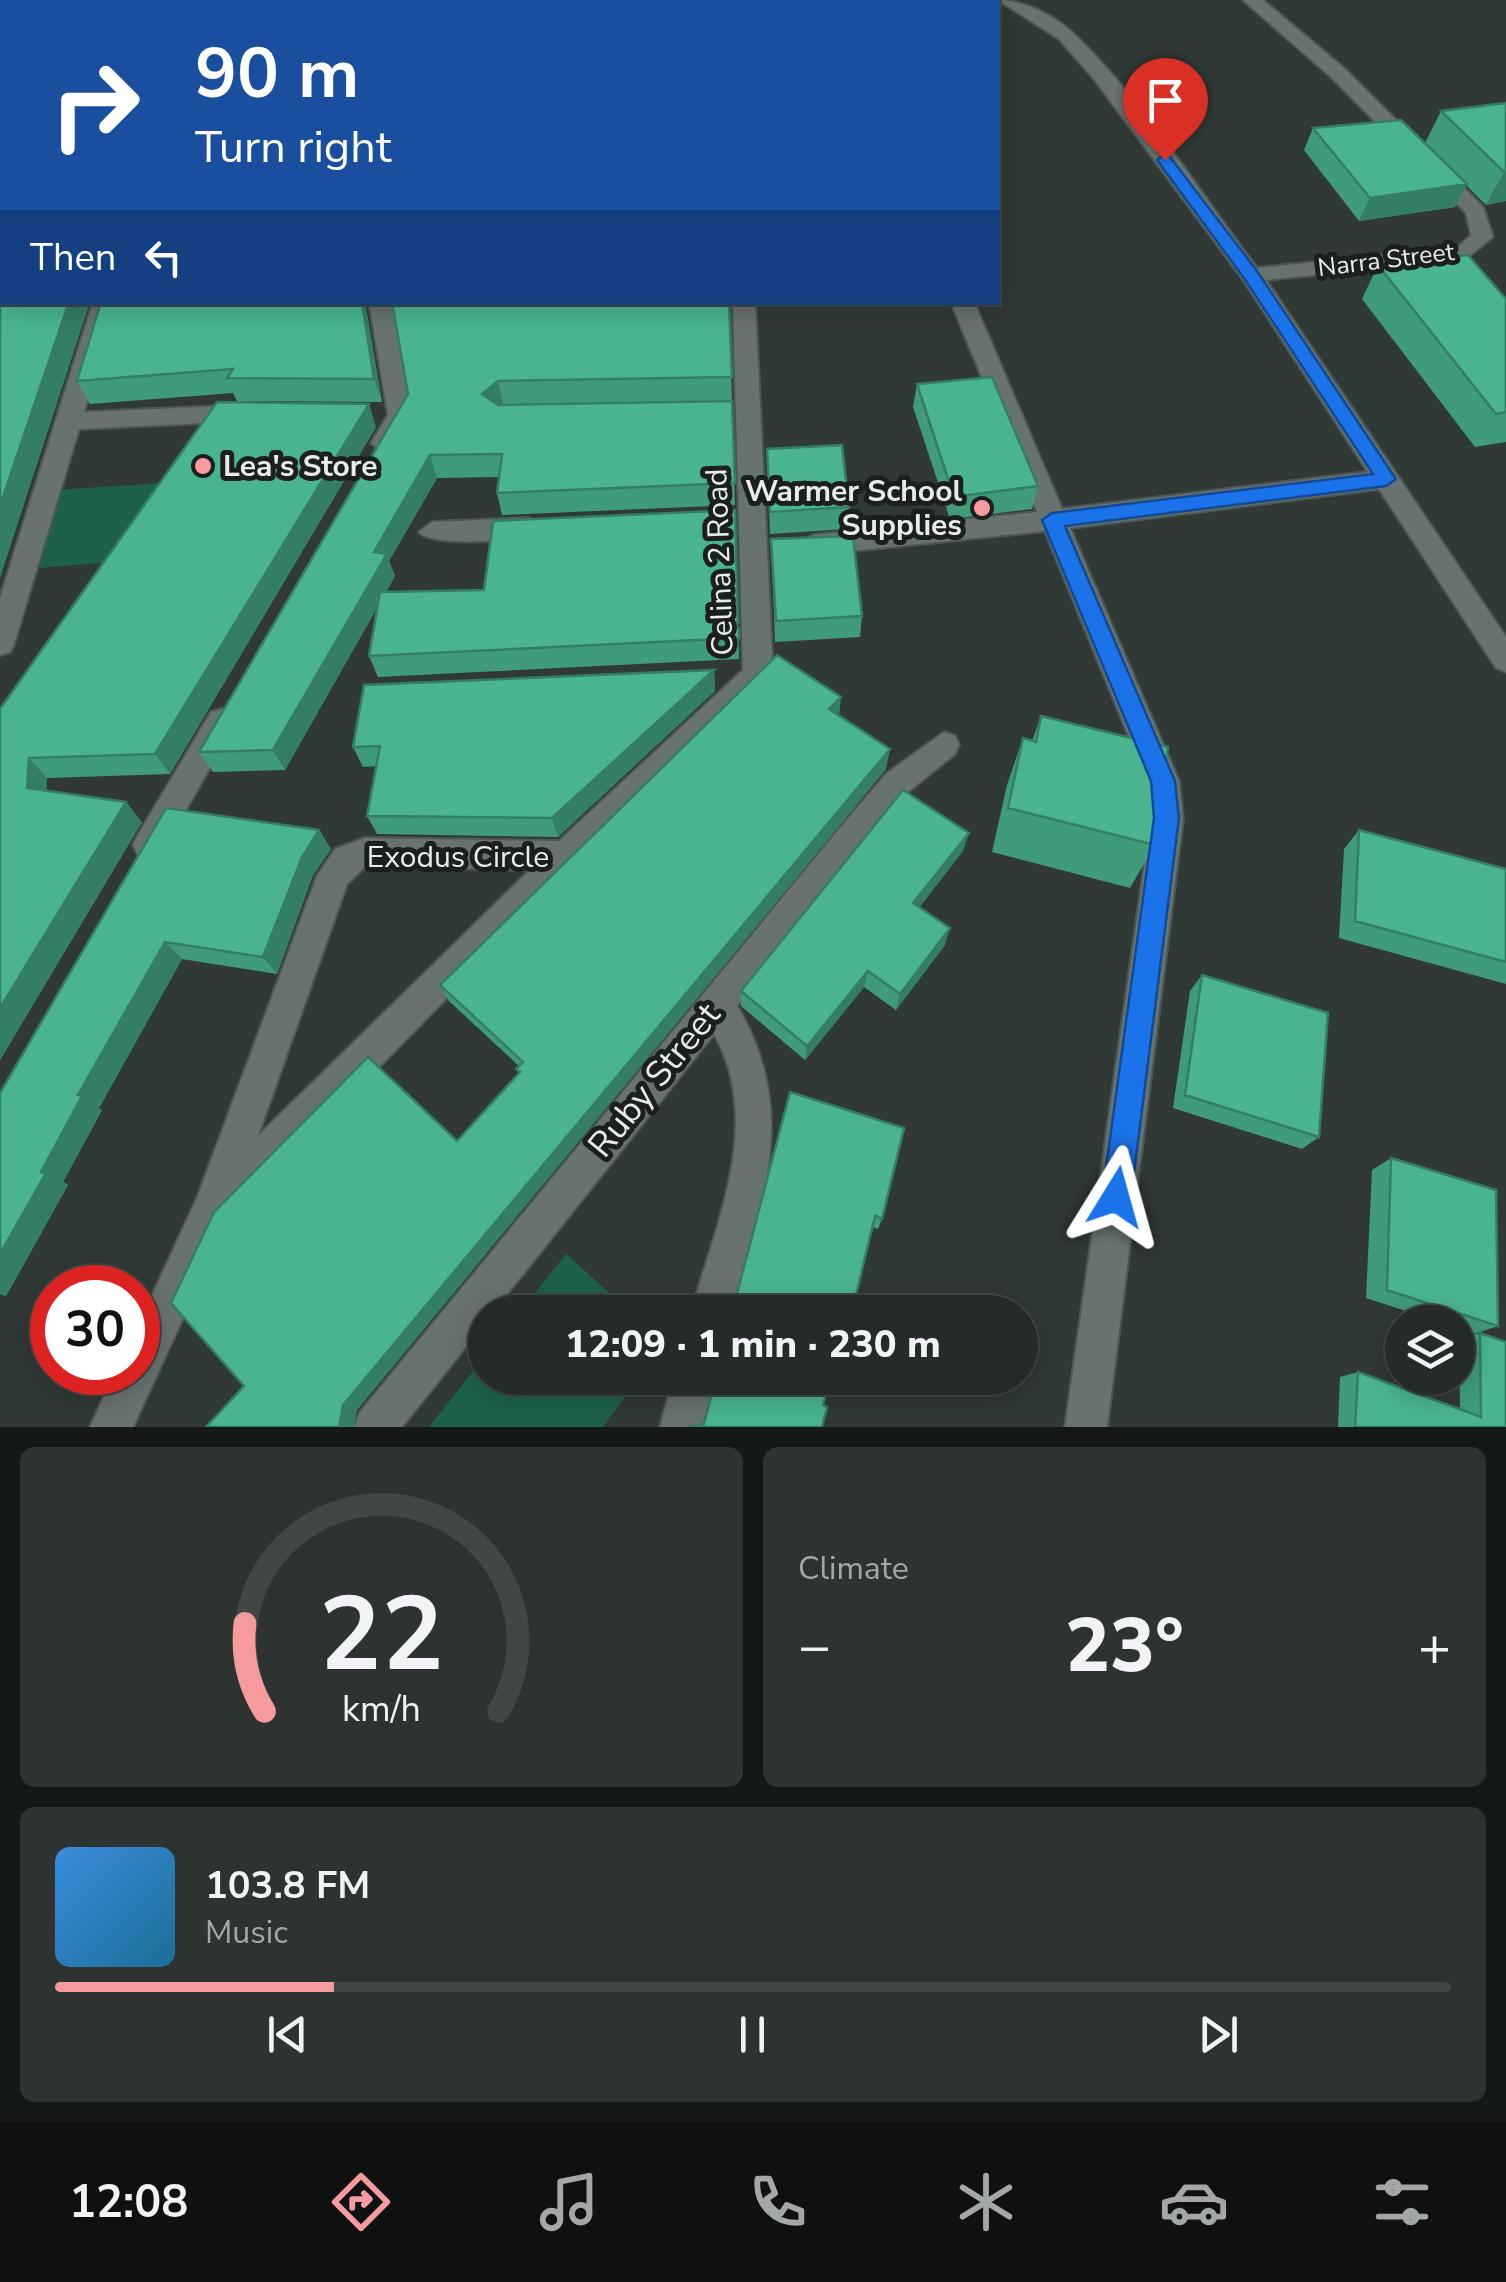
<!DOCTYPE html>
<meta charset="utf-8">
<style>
body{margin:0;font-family:"Nunito Sans",sans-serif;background:#2c3330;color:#f1f3f6;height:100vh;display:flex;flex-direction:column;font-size:38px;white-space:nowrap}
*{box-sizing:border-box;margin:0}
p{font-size:32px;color:#a3a7a8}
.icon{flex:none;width:55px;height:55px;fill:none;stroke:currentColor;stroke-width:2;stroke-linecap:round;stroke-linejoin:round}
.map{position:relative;height:1427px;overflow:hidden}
.drawer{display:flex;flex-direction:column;gap:20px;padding:20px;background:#141816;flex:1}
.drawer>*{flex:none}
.top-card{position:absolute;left:0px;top:0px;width:1000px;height:305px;box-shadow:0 5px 25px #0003,0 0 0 2px #414745;background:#1a4fa0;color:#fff;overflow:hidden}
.controls{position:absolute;left:1385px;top:1305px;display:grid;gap:20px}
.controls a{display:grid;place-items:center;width:90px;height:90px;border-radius:50%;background:#242b28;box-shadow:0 5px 25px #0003,0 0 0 2px #414745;font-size:50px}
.speed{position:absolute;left:30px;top:1265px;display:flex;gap:20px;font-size:50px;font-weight:700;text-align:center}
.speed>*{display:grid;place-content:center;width:130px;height:130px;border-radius:50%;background:#242b28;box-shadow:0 5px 25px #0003,0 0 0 2px #414745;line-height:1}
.speed .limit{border:15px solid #d22;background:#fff;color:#111}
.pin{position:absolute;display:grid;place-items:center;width:85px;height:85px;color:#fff;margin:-102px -42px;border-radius:50% 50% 50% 0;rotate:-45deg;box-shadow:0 0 10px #0007}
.pin .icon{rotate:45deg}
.me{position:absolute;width:110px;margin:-55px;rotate:8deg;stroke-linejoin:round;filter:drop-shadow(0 0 8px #0008)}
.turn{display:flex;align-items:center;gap:35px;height:210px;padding:0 30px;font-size:45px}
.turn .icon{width:130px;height:130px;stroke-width:2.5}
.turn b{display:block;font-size:70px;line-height:85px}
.then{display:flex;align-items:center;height:95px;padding:0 30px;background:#0003;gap:20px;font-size:38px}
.big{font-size:75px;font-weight:800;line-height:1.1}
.drawer .tile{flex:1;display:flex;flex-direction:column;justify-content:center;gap:15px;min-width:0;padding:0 35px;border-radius:15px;background:#2c3330}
.drawer .dial{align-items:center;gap:0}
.dial svg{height:260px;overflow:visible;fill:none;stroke:#414745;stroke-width:7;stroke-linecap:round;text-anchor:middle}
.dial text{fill:#f1f3f6;stroke:none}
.song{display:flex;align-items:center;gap:30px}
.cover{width:120px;height:120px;border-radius:15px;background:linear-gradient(135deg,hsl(210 70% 55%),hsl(200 70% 35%))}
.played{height:10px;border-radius:5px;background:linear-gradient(90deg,#f59b9e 20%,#414745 20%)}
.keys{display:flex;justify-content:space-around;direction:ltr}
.heat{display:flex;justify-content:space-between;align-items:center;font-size:55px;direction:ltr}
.drawer .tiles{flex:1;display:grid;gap:20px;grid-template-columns:1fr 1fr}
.tile:last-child{grid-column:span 2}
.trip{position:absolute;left:468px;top:1295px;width:570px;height:100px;border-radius:50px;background:#242b28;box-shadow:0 5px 25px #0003,0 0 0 2px #414745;font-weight:800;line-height:100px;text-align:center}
.tabs{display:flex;height:160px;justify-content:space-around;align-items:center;background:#0e1110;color:#a3a7a8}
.tabs .icon{width:70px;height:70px}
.tabs .active{color:#f59b9e}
.tabs b{font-size:45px;color:#f1f3f6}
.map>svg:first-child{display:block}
.green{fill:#1e614b}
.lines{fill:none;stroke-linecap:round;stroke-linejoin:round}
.street-casing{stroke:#4e5653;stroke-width:4}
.street{fill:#68726e;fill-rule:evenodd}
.wall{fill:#409b7b}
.shaded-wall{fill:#347e64}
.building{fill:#4ab48f;stroke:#347e64;stroke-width:2.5}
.route{fill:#1a73e8;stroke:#114b97;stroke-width:2.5}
.poi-dot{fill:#f59b9e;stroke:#1b1f1e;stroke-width:4}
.labels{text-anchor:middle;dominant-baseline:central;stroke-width:10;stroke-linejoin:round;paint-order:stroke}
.far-street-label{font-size:25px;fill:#e8edeb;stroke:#1b1f1e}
.poi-label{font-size:30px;font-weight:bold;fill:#e8edeb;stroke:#1b1f1e;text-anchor:start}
.street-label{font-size:30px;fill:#e8edeb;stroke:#1b1f1e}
.near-street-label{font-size:35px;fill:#e8edeb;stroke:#1b1f1e}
</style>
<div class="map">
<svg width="1506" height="1427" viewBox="0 0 1506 1427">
<rect width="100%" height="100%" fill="#303935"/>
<path class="green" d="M165,483L110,562L29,569L54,490Z
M566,1254L631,1312H520Z
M485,1356V1378H638L603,1427H429Z"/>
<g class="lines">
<defs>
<path id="street" d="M605,0H623L625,2H607Z
M998,0C1024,0 1055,16 1074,34C1141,98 1200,193 1257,268L1458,247L1471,235L1466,213L1331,77L1243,0H1263L1345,69L1483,207L1493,237L1464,260L1266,280L1506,637V672L1496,668L1379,489L1070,528L1179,781L1183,819L1107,1427H1065L1151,819L1147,781L1045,531L813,555L799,545L813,535L1037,512L951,302H974L1062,509L1368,472L1242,278L1094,79L1059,39Z
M93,302H116L84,412L247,405L259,413L247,421L79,429L14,644L10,652L0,655V598Z
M369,302H391L412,415L393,449L384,452L371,443L388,415Z
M733,302H755L773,674L768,682L577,866L228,1220L133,1427H90L115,1372H138V1326L197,1198L317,876L335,849L365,838L559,841L743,670ZM366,866L530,870L258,1136L347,884Z
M529,518L542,528C533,543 428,547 419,532L432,522Z
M222,709L233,712L237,721L160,855L149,859L138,855L133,845L138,835L211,712Z
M944,732L955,736L959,745L955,754L908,792L737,1006C800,1112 762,1203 731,1312H691C716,1225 764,1121 714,1034L493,1312H485V1323L402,1427H354L360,1412L843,824L886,774Z
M673,1378H715L702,1427H660Z"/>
</defs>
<use href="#street" class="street-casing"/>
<use href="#street" class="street"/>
</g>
<path class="wall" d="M1506,103V201L1486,205L1466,185L1455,207L1359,221L1304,150L1313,128L1425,143L1441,111Z
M1378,265L1506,299V442L1475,447L1362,299Z
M365,302L382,402L237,401L233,393L90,404L77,381Z
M392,302H729L735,505L502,515L497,493L499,477L437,478L389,561L395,576L386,592L484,590L735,510L739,659L378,677L369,656L378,606L285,770L213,772L199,752L408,394Z
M917,384L1038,486L1032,509L950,519L913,407Z
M376,427L170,774L47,778L46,791L142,822L0,1060V709Z
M767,449L849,507L847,529L770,534Z
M771,539L862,616L860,637L775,642Z
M714,670L715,691L558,837L377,834L367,816L376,766L363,767L353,747Z
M839,716L886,769L357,1410L244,1386L457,1141L519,1074L516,1069L519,1066L449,1001L440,985Z
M1041,716L1155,845L1130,888L992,852L1007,785L1023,738L1032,741Z
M166,808L319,830L331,849L313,875L277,974L182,959L99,1108L102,1110L63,1182L68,1185L6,1296L0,1294V1093Z
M1359,830L1506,869V984L1339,938L1344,849Z
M963,851L919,907L945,945L896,1010L864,987L805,1060L741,1006V991Z
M1202,975L1319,1137L1302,1149L1173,1108L1190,991Z
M790,1092L882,1219L878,1229L872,1227L852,1307L847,1305H734Z
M1391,1158L1498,1326L1474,1334L1458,1328V1322H1440L1366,1298L1372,1170Z
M1480,1333L1506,1427H1338L1340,1377L1358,1372L1460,1409L1459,1339Z"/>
<path class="shaded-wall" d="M1504,172H1506V201L1486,205Z
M1467,184L1455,207L1359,221L1370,198Z
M69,302H90L0,578V506Z
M362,302H365L382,402L374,379Z
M498,381L503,404L487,417L482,394Z
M369,404L376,427L170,774L155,754Z
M430,455L437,478L389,561L395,576L285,770L273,750L374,552Z
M714,670L715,691L558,837L552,818Z
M841,697L839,718L829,709Z
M890,749L886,769L357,1410L354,1427H339L343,1405Z
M29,758L47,778L45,808L27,788Z
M126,802L142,822L0,1060V1008Z
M319,830L331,849L313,875L277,974L263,957L302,857Z
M969,833L963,851L909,921L913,903Z
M950,928L945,945L896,1010L900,994Z
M165,942L182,959L99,1108L102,1110L63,1182L68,1185L6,1296L0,1294V1254L78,1095Z
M868,971L864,987L805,1060L807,1046Z"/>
<path class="building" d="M0,0H366L365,2H2V302H69L0,506Z
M1506,103V172H1504L1441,111Z
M1401,120L1467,184L1370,198L1313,128Z
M1468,255L1506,299V412L1496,414L1378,265Z
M101,302H362L374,379L227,378L233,369L77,381Z
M392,302H475L480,305L729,302L732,377L498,381L482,394L498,405L732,401L735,483L497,493L502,454L430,455L374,552L387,554L273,750L199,752L408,394Z
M992,377L1038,486L954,497L917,384Z
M217,402L369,404L155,754L29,758L27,788L126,802L0,1008V709Z
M842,445L849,507L770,512L767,449Z
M735,510L738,623L730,624L739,629V638L369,656L380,592L484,590L493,521Z
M853,536L862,616L776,621L771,539Z
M777,655L841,697L829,709L890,749L343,1405L339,1427H206L244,1386L171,1303L214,1212L368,1057L457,1141L520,1072L516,1069L523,1062L440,985Z
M714,670L552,818L367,816L380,746L353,747L364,685Z
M1041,716L1168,747L1155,845L1008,808L1023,738L1036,742Z
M903,790L969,833L913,903L950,928L900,994L868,971L807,1046L741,991Z
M166,808L319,830L302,857L263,957L165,942L78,1095L82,1096L41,1172L46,1173L0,1254V1093Z
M1359,830L1506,869V962L1355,921Z
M1202,975L1328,1013L1319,1137L1185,1095Z
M790,1092L904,1128L882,1219L875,1216L855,1299L849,1297L845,1312H720L722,1308L734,1305Z
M1391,1158L1496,1190L1498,1326L1387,1290Z
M1480,1333L1506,1342V1427H1355L1358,1372L1481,1417Z
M716,1378H830L823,1405L827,1407L822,1427H690L704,1424Z"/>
<path class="route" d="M1160,157H1170L1257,271L1396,479L1386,486L1065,526L1175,781L1179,818L1131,1197L1127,1208L1116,1212L1106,1208L1102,1197L1154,818L1151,781L1042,520L1052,513L1373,474L1244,278L1157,160Z"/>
<g class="poi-dot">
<circle cx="203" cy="466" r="10"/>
<circle cx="982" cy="508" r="10"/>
</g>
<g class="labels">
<g class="far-street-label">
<text transform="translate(1386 260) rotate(-7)">Narra Street</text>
</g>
<g class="poi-label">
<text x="223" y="466">Lea's Store</text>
<text x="962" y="491" text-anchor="end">Warmer School<tspan x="962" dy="34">Supplies</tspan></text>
</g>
<g class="street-label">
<text transform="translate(720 562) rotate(-92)">Celina 2 Road</text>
<text x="458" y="857">Exodus Circle</text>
</g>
<g class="near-street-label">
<text transform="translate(654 1080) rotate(-51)">Ruby Street</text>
</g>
</g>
</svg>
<div class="controls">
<a><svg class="icon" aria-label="layers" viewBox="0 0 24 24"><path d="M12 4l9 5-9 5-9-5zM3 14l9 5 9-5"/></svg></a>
</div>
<div class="speed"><div class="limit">30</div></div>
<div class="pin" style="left:1165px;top:160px;background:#d93025"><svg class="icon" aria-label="arrive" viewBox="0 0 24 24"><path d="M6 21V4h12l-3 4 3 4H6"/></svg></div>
<svg class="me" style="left:1116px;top:1197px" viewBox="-20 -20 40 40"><path d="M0-17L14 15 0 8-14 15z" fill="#1a73e8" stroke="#fff" stroke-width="4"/></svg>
<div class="trip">12:09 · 1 min · 230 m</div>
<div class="top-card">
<div class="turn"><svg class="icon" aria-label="right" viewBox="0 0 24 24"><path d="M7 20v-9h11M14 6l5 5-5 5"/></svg><div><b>90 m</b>Turn right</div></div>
<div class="then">Then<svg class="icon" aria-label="left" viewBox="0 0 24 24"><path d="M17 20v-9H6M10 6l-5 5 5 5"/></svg></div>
</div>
</div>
<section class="drawer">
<div class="tiles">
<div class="tile dial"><svg viewBox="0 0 100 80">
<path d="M14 69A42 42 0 1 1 86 69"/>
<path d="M14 69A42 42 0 0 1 8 42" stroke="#f59b9e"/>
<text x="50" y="56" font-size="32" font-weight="700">22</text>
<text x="50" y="72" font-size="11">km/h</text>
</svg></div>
<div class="tile"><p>Climate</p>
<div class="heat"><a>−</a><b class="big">23°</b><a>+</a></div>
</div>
<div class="tile">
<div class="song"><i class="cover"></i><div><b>103.8 FM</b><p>Music</p></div></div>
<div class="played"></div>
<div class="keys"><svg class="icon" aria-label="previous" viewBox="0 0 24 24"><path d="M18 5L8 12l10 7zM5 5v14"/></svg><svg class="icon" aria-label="pause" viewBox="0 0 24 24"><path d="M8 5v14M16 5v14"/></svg><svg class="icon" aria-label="next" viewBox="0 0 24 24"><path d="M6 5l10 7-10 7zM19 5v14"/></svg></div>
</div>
</div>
</section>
<nav class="tabs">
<b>12:08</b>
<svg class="icon active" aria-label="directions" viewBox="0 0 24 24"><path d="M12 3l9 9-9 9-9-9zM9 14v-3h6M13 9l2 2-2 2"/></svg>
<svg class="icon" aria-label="music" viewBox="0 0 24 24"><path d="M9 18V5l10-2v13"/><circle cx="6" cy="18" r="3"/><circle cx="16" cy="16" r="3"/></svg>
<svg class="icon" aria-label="phone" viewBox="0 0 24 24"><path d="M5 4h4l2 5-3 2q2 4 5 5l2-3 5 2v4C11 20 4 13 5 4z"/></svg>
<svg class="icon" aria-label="climate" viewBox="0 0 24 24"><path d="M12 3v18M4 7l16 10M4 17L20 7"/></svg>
<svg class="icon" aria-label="car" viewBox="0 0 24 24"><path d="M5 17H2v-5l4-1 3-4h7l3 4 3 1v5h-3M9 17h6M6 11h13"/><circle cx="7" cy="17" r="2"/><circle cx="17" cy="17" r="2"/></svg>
<svg class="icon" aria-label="filters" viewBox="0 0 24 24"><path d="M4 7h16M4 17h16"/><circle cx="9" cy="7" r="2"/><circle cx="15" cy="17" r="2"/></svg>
</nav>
